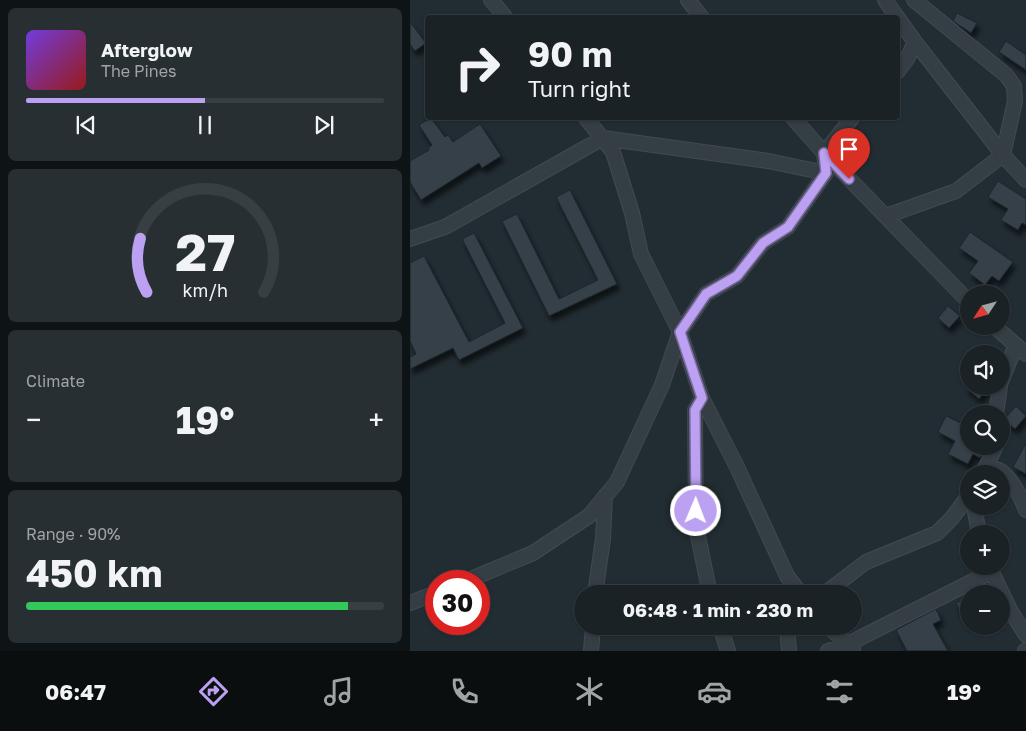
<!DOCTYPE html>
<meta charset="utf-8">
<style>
body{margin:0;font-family:"Golos Text",sans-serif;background:#272f32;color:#f1f3f6;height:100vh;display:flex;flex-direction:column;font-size:19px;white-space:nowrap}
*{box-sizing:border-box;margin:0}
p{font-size:16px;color:#9fa4a7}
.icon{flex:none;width:28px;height:28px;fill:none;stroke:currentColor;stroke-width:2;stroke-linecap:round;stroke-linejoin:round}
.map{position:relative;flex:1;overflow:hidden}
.sheet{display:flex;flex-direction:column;gap:8px;padding:8px;background:#0e1315;width:410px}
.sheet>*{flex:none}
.top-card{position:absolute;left:15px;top:15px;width:475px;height:105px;border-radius:5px;box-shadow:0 1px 4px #0004,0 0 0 1px #383f43;background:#1a2226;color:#f1f3f6;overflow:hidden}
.needle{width:32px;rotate:234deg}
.fabs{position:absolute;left:550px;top:285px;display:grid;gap:10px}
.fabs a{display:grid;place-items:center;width:50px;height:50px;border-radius:50%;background:#1a2226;box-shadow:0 1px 4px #0004,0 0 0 1px #383f43;font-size:25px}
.speed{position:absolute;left:15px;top:570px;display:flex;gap:10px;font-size:25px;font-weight:700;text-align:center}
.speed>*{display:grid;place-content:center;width:65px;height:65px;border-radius:50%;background:#1a2226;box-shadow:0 1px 4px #0004,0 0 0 1px #383f43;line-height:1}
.speed .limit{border:8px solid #d22;background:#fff;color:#111}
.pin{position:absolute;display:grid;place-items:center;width:42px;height:42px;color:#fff;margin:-51px -21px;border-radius:50% 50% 50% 0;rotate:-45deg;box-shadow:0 0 5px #0007}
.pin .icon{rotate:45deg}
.me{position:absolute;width:55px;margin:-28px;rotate:1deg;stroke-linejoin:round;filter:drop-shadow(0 0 4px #0008)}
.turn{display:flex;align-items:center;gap:18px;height:105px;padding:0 20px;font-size:22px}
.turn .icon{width:65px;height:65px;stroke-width:2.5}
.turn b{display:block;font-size:35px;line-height:42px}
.big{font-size:38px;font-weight:700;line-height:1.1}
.sheet .widget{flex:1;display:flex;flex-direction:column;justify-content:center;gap:8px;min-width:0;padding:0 18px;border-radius:8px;background:#272f32}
.sheet .dial{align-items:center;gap:0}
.dial svg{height:130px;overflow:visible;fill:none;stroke:#383f43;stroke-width:7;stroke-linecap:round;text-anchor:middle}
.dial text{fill:#f1f3f6;stroke:none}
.song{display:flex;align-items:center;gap:15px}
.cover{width:60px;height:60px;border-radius:8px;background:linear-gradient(135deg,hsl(260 70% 55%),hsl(0 70% 35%))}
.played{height:5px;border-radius:2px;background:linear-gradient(90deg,#bca0f2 50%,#383f43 50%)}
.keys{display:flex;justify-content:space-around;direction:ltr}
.heat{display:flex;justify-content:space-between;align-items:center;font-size:28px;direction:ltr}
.charge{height:8px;border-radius:4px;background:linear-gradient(90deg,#34c759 90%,#383f43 0)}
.trip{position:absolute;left:164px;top:585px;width:288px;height:50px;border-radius:25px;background:#1a2226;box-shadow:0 1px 4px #0004,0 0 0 1px #383f43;font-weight:700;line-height:50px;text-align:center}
.dock{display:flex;height:80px;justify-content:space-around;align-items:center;background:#0a0e0f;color:#9fa4a7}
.dock .icon{width:35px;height:35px}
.dock .active{color:#bca0f2}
.dock b{font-size:22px;color:#f1f3f6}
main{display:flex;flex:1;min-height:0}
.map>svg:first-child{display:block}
.building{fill:#35414a;stroke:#1d252b;filter:url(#shadow)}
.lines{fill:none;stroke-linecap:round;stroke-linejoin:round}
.minor-casing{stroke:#414a51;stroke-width:16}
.minor{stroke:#353e44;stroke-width:14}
.route-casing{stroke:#7a689d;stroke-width:12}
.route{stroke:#bca0f2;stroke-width:9}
</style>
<main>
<section class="sheet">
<div class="widget">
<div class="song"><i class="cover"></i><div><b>Afterglow</b><p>The Pines</p></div></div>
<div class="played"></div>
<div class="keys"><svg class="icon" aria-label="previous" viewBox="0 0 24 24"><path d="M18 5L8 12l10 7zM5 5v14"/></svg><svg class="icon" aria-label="pause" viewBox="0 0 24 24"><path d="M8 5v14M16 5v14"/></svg><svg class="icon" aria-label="next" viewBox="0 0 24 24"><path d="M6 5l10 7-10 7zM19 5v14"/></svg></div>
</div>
<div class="widget dial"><svg viewBox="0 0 100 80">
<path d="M14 69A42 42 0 1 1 86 69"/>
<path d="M14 69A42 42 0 0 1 10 36" stroke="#bca0f2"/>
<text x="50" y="56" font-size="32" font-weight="700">27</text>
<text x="50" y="72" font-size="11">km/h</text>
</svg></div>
<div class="widget"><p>Climate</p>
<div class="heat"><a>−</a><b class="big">19°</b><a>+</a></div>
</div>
<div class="widget"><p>Range · 90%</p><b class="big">450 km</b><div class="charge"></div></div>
</section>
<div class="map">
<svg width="616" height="651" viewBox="0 0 616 651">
<defs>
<filter id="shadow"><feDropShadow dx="3" dy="5.5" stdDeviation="2.5" flood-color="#0009"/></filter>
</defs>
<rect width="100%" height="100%" fill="#222d33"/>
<path class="building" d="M547,13L567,23L561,33L543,21Z
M0,22L16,43L5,51L0,44Z
M596,41L616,55V70L589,52Z
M21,118L35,137L38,135L43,142L70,124L91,156L72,168L69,163L11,200L0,182V161L19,150L18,148L22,145L9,125Z
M588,181L616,199V225L612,223L608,230L591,220L598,209L578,197Z
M160,190L207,284L139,316L92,221L107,214L149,299L188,280L146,197Z
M560,232L603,262L589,281L582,276L575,285L559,273L568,261L549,248Z
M64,233L113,328L49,360L43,348L0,369V357L6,354L0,341V263L14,256L59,342L95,323L52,239Z
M538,306L550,316L539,328L528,318Z
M554,386H580L569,399Z
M606,406L616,416L605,429L594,420Z
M536,416L559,427V446H576L570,458L563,454L558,464L538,454L545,441L528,432Z
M616,443V474L603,467Z
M559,597V627L546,603Z
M526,609L531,620L523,624L538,651H497L486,630Z"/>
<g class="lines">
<defs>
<path id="minor" d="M81,0L96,18
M278,0L292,18
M475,0L505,42L593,155L546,191L476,216
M504,0L596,75L604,86L605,101L593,155L616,180
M488,71L497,59L505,42
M176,118L203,152L222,213L231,254L270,332L292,398L327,467L377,576L391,594
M383,118L414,153L559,302
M0,239L35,227L193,138L358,161L416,173
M584,326L616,354
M591,382L605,347
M292,398L285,410L286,526L300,594
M586,414L590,386
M573,471C577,470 581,469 585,469C598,470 612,499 616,510
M572,474L586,446
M564,506L569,534
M579,566L600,610L616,635
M56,581L123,553L179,516L207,482L252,385L270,332L296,294L327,276L353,243L378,227L416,173L414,153L442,118
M185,594L193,539L195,496
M414,594L456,562L527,533L542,518L559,495
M0,603L26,593
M310,626L318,651
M377,626L379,651
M418,626L443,649
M181,651L183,626
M418,651L438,644L581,572
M615,651L616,650"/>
</defs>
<use href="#minor" class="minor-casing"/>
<use href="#minor" class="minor"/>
</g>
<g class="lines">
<defs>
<path id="route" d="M286,511L285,410L292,398L270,332L296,294L327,276L353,243L378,227L416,173L414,153L439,179"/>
</defs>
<use href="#route" class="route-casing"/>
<use href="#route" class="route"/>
</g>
</svg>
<div class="fabs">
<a><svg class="needle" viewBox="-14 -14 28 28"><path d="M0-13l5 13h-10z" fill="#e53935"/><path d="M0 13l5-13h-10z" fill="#9fa4a7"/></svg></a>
<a><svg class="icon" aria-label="sound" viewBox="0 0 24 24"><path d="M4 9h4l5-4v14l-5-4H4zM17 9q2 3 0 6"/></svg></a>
<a><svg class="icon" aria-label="search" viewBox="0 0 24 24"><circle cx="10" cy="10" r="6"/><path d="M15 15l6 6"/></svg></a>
<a><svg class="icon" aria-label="layers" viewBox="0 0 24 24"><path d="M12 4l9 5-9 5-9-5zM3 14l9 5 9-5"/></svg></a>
<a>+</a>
<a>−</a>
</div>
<div class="speed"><div class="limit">30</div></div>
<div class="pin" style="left:439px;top:179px;background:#d93025"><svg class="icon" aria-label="arrive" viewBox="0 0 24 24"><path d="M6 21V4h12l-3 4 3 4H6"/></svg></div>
<svg class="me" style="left:286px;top:511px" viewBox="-20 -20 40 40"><circle r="17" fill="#bca0f2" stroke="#fff" stroke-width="3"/><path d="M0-11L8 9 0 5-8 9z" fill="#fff"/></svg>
<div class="trip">06:48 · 1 min · 230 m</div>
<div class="top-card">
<div class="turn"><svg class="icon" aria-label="right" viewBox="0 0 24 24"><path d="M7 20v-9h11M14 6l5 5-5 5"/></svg><div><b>90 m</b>Turn right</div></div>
</div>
</div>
</main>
<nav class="dock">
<b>06:47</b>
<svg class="icon active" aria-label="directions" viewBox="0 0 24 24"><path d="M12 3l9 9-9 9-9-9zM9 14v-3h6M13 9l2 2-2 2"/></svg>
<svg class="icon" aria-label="music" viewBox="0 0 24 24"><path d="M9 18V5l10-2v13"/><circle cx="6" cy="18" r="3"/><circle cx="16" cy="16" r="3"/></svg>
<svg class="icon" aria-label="phone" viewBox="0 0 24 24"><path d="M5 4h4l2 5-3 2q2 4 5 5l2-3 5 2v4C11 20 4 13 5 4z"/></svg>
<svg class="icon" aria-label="climate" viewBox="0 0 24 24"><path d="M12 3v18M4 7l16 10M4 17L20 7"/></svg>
<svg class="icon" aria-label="car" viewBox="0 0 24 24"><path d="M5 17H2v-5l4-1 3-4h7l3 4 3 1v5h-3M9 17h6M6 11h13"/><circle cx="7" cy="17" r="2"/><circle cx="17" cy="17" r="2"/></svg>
<svg class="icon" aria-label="filters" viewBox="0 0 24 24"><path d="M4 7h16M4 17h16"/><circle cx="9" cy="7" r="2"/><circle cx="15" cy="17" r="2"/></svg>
<b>19°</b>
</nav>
